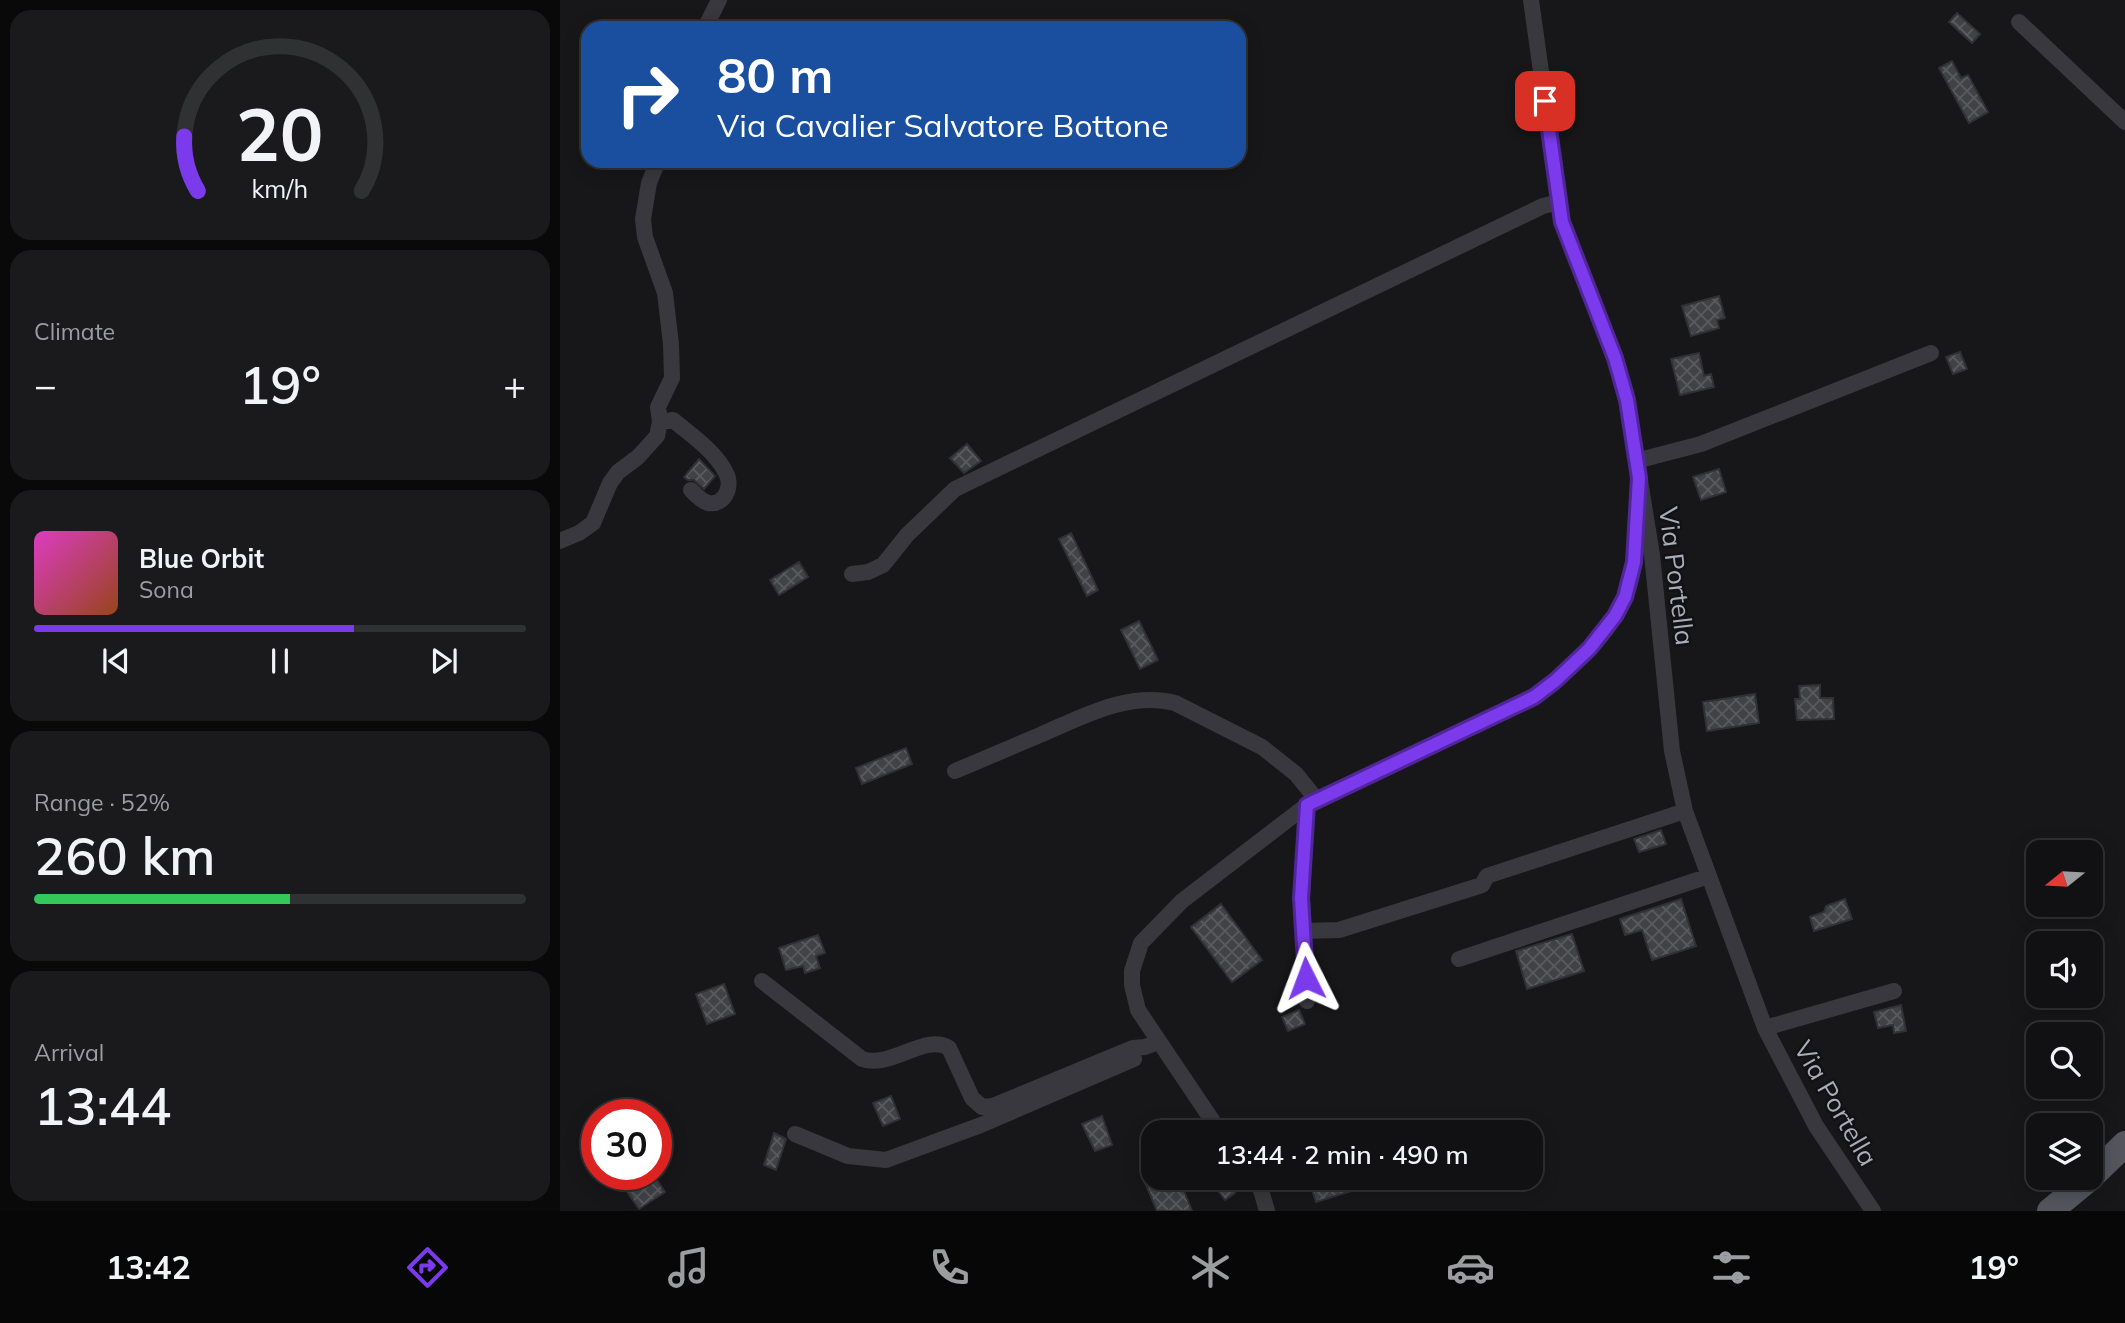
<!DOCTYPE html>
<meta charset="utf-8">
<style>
body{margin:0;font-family:Mulish,sans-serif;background:#1a1a1c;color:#f1f3f6;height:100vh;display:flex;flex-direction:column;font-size:26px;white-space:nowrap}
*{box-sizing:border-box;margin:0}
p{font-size:23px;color:#9c9da0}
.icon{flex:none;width:38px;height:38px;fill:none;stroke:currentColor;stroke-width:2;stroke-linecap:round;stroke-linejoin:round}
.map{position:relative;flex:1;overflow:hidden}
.sheet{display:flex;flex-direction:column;gap:10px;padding:10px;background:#09090a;width:560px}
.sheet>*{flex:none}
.hud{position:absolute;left:21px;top:21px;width:665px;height:147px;border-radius:21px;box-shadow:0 4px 18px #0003,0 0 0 2px #303133;background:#1a4fa0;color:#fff;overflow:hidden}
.needle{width:46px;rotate:252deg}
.tools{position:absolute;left:1466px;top:840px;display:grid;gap:14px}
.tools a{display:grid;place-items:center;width:77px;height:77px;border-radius:14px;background:#111113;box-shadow:0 4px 18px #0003,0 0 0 2px #303133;font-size:35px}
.speed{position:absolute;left:21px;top:1099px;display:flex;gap:14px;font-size:35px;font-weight:700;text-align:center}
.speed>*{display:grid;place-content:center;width:91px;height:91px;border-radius:50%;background:#111113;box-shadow:0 4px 18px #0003,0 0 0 2px #303133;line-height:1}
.speed .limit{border:10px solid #d22;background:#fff;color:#111}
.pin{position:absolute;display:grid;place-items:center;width:60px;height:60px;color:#fff;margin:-30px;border-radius:14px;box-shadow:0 4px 10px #0006}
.me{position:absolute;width:77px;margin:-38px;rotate:357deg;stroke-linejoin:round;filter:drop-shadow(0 0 5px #0008)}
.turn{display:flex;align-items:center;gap:24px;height:147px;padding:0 21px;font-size:32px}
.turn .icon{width:91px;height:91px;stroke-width:2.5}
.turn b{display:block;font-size:49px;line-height:60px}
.big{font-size:52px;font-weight:600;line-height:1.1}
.sheet .card{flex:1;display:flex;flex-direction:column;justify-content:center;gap:10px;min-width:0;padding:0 24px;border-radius:21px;background:#1a1a1c}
.sheet .dial{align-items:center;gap:0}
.dial svg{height:182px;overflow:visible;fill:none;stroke:#303133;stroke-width:7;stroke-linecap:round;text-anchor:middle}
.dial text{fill:#f1f3f6;stroke:none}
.song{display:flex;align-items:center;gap:21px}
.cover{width:84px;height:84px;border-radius:10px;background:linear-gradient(135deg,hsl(310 70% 55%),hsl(20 70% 35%))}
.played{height:7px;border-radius:4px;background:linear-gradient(90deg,#7c3aed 65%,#303133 65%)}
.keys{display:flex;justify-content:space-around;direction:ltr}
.heat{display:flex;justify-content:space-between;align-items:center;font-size:38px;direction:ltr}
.charge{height:10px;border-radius:5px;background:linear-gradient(90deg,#34c759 52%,#303133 0)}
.trip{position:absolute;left:581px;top:1120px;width:402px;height:70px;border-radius:21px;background:#111113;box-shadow:0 4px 18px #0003,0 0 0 2px #303133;font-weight:600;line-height:70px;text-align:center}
.menu{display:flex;height:112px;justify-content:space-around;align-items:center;background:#070708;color:#9c9da0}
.menu .icon{width:49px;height:49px}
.menu .selected{color:#7c3aed}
.menu b{font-size:32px;color:#f1f3f6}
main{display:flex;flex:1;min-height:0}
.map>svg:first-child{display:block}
.building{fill:url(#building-cross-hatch);stroke:#313135;stroke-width:2}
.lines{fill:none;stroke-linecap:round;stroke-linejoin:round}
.minor{stroke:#38383e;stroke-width:16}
.primary{stroke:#54555d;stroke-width:26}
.route-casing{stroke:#51269a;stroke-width:18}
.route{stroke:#7c3aed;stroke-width:12}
.labels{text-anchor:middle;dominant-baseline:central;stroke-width:5;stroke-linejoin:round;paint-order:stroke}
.street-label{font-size:26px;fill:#a9adb9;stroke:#121214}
</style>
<main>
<section class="sheet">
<div class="card dial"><svg viewBox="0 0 100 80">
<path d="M14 69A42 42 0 1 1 86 69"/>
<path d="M14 69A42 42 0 0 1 8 45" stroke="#7c3aed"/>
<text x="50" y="56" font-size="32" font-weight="700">20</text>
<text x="50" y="72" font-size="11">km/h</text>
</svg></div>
<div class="card"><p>Climate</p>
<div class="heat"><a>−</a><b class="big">19°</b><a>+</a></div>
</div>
<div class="card">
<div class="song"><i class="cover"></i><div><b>Blue Orbit</b><p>Sona</p></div></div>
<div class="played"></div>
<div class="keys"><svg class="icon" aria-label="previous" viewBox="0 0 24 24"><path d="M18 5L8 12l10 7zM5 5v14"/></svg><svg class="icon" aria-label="pause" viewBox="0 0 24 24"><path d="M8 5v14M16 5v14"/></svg><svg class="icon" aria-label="next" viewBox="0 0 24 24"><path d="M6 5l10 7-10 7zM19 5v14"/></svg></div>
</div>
<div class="card"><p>Range · 52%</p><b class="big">260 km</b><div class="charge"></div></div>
<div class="card"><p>Arrival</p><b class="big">13:44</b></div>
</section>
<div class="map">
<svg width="1565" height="1211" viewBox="0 0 1565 1211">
<defs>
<pattern id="building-cross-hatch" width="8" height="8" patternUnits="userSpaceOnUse" patternTransform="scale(1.75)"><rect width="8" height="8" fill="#414246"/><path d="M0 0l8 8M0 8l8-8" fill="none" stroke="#5a5b5f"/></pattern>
</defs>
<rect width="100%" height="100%" fill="#171719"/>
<path class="building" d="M1397,13L1420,34L1412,43L1389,22Z
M1392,61L1401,78L1408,75L1428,112L1409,123L1379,68Z
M1159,296L1165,318L1157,320L1159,328L1131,336L1122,306Z
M1400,352L1407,369L1393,374L1386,357Z
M1139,353L1144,376L1151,374L1154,387L1120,395L1111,359Z
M407,444L421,461L404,473L390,458Z
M139,459L155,476L144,489L134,480H128L124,477Z
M1159,469L1166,492L1141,500L1133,477Z
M511,533L538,590L527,596L499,539Z
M239,562L248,577L219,595L210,580Z
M579,621L598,660L580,669L561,630Z
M1260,685V698H1273L1274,719L1237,720L1235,699H1240L1239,686Z
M1195,694L1199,723L1147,731L1143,702Z
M346,748L352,764L302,784L296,768Z
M1101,830L1106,844L1079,852L1074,839Z
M1121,899L1136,946L1092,960L1082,930L1065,935L1060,919Z
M1285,899L1292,919L1254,931L1250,917L1264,912L1266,906Z
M661,904L702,960L672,982L631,927Z
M1012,934L1024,971L967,989L956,951Z
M258,935L265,953L256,956L260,968L245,973L243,966L226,970L219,948Z
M164,984L175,1014L147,1024L136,994Z
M1341,1005L1346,1031L1334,1033L1333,1025L1318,1028L1314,1012Z
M739,1010L745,1024L728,1031L722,1017Z
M331,1096L340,1119L323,1126L313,1103Z
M542,1116L552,1145L535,1151L522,1124Z
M214,1133L226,1139L216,1170L204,1165Z
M66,1174H93L105,1192L79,1209L67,1192L74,1186Z
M583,1178H619L632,1211H597Z
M662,1178H665L675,1193L665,1200L653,1184Z
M791,1178H798L801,1188L756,1202L752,1190Z"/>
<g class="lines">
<path class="minor" d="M971,0L1002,222L1055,358L1067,400L1092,555L1112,751L1125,811L1205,1028L1256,1126L1313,1211
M1459,22L1565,122
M145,28L159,0
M100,422L113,420C131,435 155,451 166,473C173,486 165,506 148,503C141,501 136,495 131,490
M1076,461L1141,444L1371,353
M0,541L19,533L33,523L50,483L58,472L78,457L97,436L100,422L98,407L112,378L111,344L105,293L85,237L83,219L89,183L98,161
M292,574L308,572L323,565L347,535L395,489L983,206L999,202
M395,771C424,759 452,747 480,735C522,717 568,691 615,703L702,747L736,774L757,800
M747,805L742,898L747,1001
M743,931L779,930L922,885L927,876L1125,811
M899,959L1149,876
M202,981L302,1059C331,1069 365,1033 389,1048L412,1098L422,1107L433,1106L573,1048L585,1047L598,1042
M1205,1028L1334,991
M660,1132L578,1010L572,985V971L581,943L622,901L747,805L974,697C1009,671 1047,639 1065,597C1076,572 1077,539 1078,512
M235,1134L288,1156L326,1160L421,1125L574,1059
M693,1178L701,1190L707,1211"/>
<path class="primary" d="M1531,1177L1565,1144
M1490,1211L1530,1178"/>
</g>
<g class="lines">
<defs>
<path id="route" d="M746,978L741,898L747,805L974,697L995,681L1029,649L1055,616L1065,597L1074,562L1079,478L1067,400L1055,358L1002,222L985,101"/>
</defs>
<use href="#route" class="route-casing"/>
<use href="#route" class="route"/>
</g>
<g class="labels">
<g class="street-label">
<text transform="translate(1117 576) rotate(83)">Via Portella</text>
<text transform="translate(1276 1103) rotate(60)">Via Portella</text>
</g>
</g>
</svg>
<div class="tools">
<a><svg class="needle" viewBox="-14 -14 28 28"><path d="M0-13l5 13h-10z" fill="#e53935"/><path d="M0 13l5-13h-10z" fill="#9c9da0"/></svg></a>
<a><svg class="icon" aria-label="sound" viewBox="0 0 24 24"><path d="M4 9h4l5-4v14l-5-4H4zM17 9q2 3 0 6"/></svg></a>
<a><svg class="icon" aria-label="search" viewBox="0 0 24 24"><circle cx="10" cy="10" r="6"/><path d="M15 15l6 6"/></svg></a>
<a><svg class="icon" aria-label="layers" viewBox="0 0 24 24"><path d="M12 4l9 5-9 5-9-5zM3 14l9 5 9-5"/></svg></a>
</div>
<div class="speed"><div class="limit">30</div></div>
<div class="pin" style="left:985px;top:101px;background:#d93025"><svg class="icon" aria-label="arrive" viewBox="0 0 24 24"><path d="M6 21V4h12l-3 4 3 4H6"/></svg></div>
<svg class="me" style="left:746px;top:978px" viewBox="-20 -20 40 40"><path d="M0-17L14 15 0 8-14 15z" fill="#7c3aed" stroke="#fff" stroke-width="4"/></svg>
<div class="trip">13:44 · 2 min · 490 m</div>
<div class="hud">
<div class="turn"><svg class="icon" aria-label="right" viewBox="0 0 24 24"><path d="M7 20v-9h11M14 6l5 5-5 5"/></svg><div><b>80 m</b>Via Cavalier Salvatore Bottone</div></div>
</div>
</div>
</main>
<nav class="menu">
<b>13:42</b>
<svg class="icon selected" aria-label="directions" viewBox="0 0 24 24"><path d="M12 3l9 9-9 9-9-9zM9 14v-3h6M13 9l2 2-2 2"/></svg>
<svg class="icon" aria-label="music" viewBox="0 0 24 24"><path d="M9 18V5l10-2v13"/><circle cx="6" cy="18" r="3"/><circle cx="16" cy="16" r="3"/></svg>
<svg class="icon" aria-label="phone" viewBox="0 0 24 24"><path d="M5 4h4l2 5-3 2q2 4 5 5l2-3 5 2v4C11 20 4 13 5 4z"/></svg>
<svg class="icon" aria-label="climate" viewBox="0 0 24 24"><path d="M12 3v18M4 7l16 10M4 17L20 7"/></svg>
<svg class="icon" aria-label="car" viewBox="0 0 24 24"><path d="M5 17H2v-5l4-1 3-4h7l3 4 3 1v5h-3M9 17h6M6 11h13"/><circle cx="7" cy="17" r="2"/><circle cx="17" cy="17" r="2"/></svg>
<svg class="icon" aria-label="filters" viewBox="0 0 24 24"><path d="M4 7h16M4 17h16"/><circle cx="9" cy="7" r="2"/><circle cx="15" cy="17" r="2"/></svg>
<b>19°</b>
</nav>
